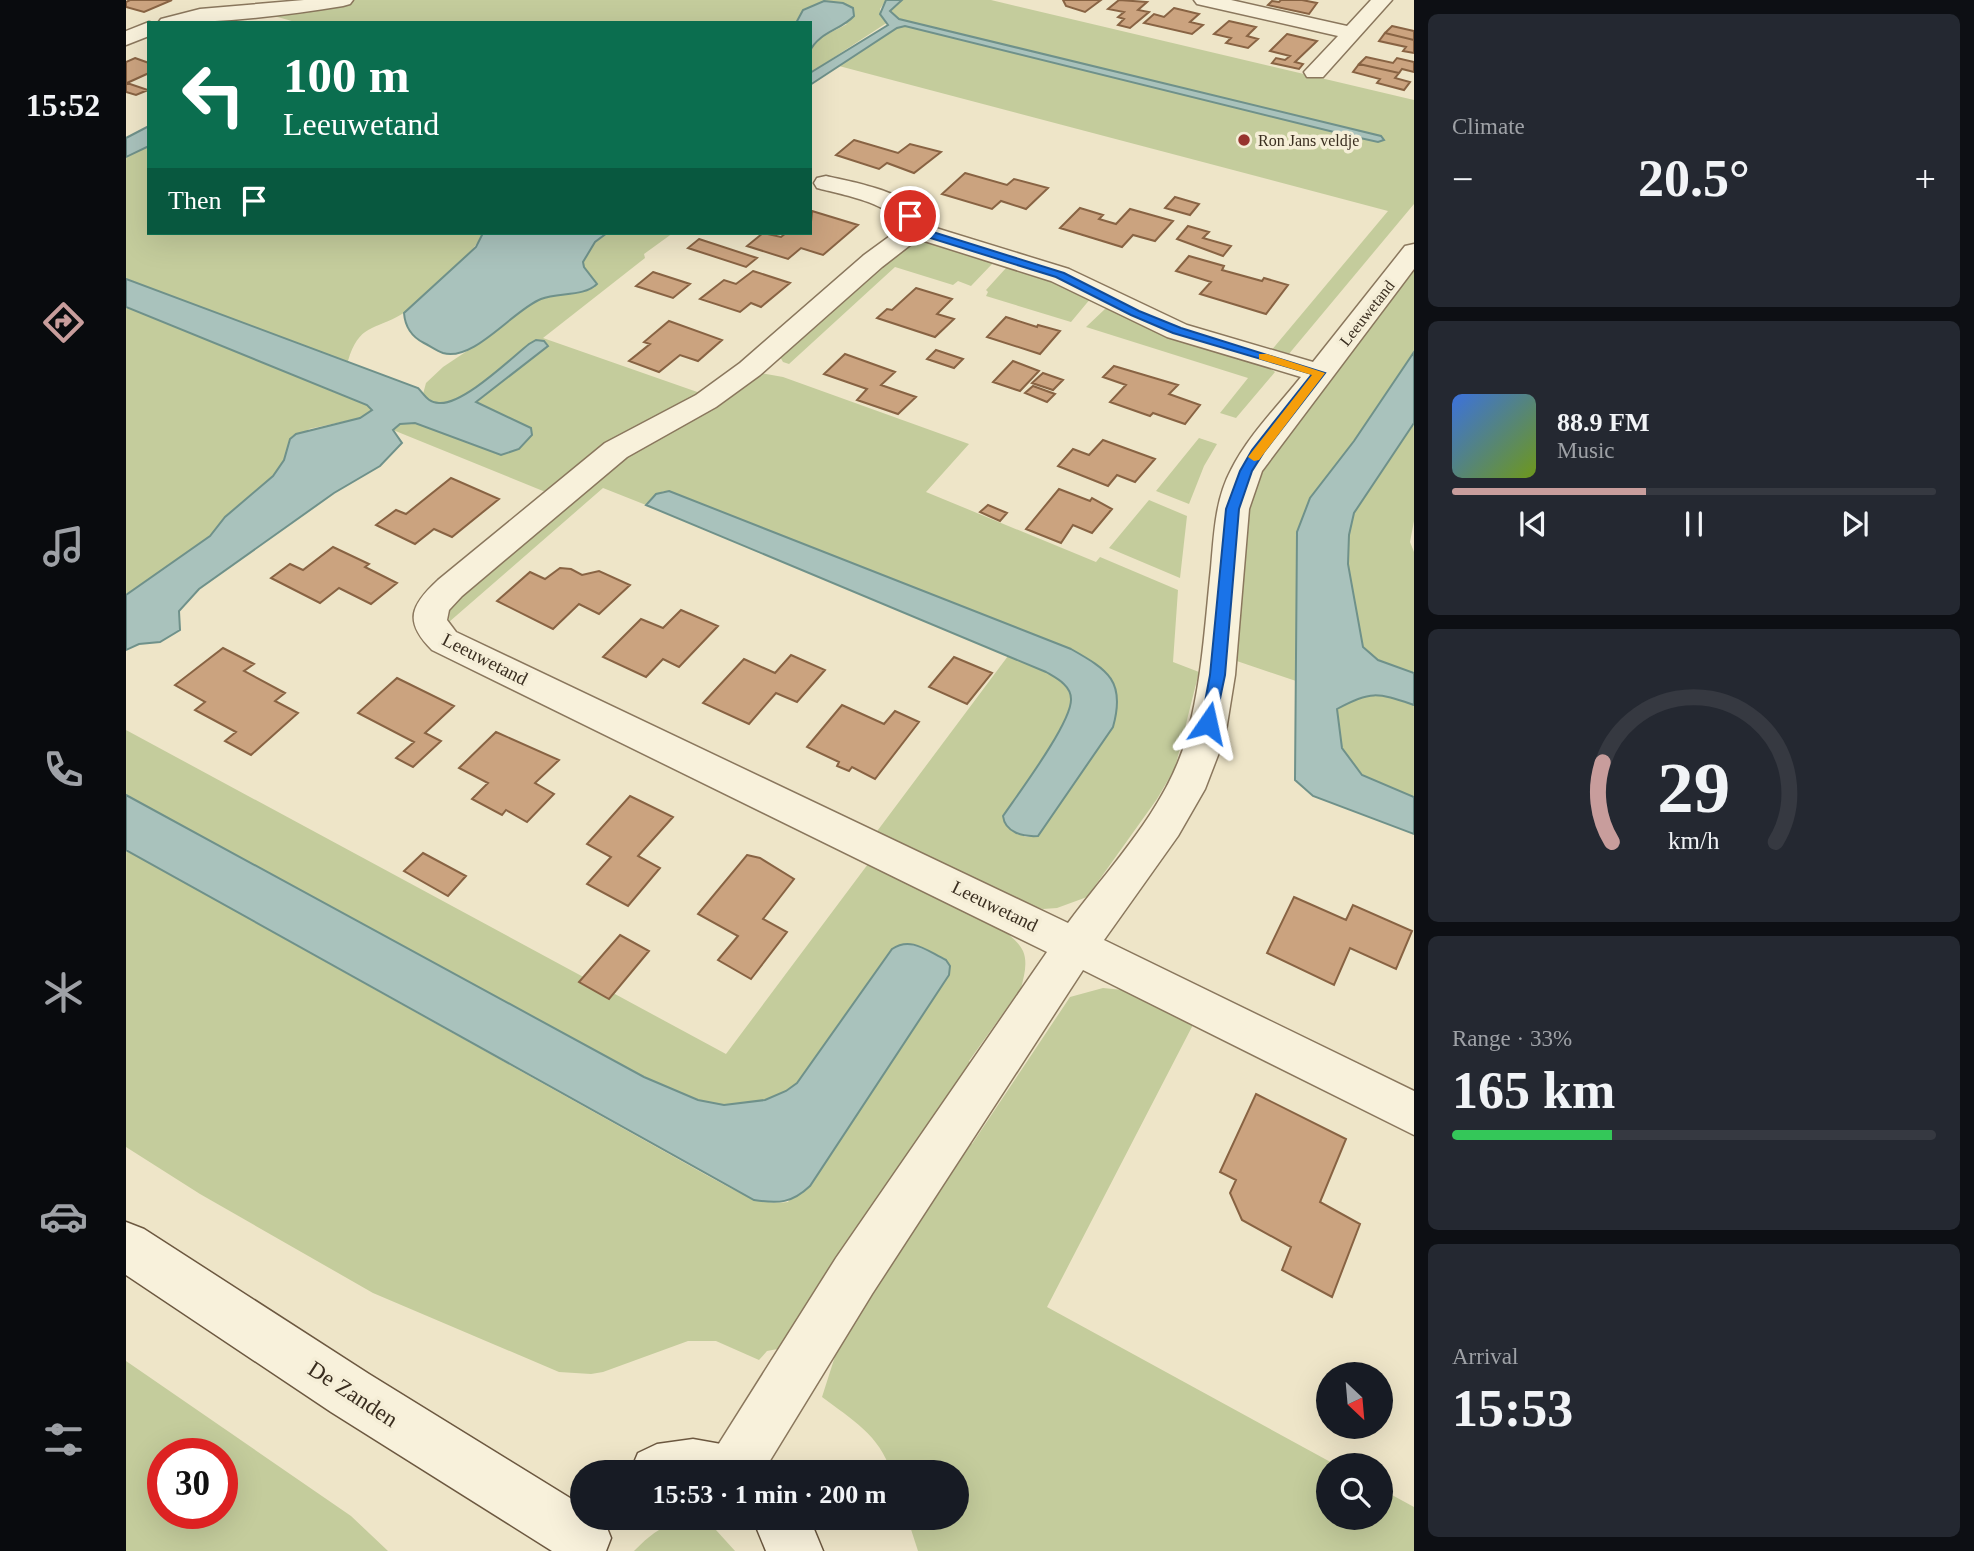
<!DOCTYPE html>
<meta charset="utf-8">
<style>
body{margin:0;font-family:Georgia,serif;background:#242831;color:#f1f3f6;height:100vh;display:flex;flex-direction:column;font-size:26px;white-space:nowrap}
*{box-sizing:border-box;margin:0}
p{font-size:23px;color:#9ea1a6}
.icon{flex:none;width:38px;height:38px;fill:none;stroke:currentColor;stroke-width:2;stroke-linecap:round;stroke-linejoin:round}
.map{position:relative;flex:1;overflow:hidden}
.side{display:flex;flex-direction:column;gap:14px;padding:14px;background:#0d0f14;width:560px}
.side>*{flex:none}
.top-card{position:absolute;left:21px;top:21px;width:665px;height:214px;border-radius:0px;box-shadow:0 7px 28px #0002;background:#0b6e4f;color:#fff;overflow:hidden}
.needle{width:46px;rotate:154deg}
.buttons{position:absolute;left:1190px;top:1362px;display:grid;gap:14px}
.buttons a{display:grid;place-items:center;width:77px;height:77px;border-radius:50%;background:#171b24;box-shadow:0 7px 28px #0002;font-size:35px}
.speed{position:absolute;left:21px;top:1438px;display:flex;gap:14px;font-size:35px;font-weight:700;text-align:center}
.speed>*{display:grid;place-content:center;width:91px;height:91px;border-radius:50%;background:#171b24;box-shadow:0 7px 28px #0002;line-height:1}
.speed .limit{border:10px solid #d22;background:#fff;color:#111}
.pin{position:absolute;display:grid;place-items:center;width:60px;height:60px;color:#fff;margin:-30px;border:4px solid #fff;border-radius:50%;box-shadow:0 2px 7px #0007}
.me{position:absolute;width:77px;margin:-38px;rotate:11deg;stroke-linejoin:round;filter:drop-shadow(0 0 5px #0008)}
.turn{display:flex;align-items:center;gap:24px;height:147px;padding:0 21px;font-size:32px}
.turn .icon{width:91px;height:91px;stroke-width:2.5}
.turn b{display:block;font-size:49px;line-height:60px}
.then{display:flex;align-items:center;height:66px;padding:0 21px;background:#0003;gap:14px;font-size:26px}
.big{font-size:52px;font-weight:700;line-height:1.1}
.side .tile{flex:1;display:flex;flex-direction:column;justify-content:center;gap:10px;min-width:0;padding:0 24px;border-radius:10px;background:#242831}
.side .dial{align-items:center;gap:0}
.dial svg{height:182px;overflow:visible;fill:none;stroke:#363941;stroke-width:7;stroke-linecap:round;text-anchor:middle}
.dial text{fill:#f1f3f6;stroke:none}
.song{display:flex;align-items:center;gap:21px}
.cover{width:84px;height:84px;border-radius:10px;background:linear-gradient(135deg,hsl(220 70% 55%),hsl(80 70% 35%))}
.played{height:7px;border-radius:4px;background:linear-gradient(90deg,#c89d9c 40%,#363941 40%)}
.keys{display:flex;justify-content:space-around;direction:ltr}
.heat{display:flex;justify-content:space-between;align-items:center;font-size:38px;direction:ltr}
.charge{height:10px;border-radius:5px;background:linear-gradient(90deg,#34c759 33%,#363941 0)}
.trip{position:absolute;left:444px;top:1460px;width:399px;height:70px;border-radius:35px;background:#171b24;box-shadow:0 7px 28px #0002;font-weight:700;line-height:70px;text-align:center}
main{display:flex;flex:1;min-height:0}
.tabs{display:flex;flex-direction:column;width:126px;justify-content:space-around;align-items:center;background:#090b0e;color:#9ea1a6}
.tabs .icon{width:49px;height:49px}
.tabs .active{color:#c89d9c}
.tabs b{font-size:32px;color:#f1f3f6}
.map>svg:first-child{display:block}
.green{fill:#c4cc9c;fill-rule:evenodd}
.water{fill:#a9c2bc;stroke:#6f918a;stroke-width:2}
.building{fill:#cba37f;stroke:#886343;stroke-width:2}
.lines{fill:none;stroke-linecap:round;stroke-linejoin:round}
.street-casing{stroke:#8a775d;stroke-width:3}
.secondary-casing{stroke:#6c5840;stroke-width:3}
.street{fill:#f8f1db;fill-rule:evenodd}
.secondary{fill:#f8f1db;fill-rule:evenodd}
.route{fill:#1a73e8;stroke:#114b97;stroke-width:2}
.slow{fill:#f59e0b}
.poi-dot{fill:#97342e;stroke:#f5eed7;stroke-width:2.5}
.labels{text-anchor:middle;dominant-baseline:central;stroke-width:7;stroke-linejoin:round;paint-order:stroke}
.far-poi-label{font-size:16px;fill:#3a2e20;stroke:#f5eed7;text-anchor:start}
.far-street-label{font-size:16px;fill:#3a2e20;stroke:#f5eed7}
.street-label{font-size:19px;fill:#3a2e20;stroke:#f5eed7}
.near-street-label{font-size:23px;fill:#3a2e20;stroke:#f5eed7}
</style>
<main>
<nav class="tabs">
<b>15:52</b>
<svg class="icon active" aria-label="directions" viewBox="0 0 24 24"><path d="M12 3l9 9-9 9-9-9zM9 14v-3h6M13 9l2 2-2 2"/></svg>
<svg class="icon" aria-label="music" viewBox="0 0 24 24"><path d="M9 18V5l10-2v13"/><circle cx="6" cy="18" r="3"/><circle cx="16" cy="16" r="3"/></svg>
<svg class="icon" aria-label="phone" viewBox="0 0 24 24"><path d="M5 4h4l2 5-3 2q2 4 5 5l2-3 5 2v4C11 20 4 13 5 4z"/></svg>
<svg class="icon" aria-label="climate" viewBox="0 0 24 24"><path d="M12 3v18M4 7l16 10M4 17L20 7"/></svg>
<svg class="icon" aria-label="car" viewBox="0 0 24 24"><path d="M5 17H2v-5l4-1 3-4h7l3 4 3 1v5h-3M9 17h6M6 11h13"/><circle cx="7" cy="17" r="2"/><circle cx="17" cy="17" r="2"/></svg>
<svg class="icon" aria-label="filters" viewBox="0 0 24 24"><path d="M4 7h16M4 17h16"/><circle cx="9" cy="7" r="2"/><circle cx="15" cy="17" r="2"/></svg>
</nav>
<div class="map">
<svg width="1288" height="1551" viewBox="0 0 1288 1551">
<rect width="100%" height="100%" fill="#eee5c8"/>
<path class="green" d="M216,0H760L754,9L755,16L762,22L684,73C684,34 691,41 721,24L674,16L670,23H173L130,11Z
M776,0H865L1288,100V204L1162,355L1144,352L1262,211L713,66L771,28L779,26L1216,134L773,19L764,11Z
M23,146V233H357C346,256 300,301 276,314C247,331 233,324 222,361L246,410L234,418L183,429L147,476L99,517L84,536L0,595V299L21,288L0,279V157Z
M481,233H547L518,254L519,258L417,338L577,394L422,493L267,430L274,424L289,423L375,455L393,449L405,428L350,402L418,341L409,340C388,357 354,388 331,400C320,406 304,404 297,394L300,383L317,367L359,339L390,313L413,299L468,288L471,284L458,267L457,262L469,242Z
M800,242L816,243L866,258L867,263L845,286L832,281L827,285L769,267L663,364L657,362L653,355L780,246Z
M888,265L965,298L945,322L860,296L862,292L860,290L880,268Z
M1288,271V352L1228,441L1184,498L1171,532L1170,681L1102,658L1105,573L1137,463Z
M986,308L1141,366L1149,372L1110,418L1094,413L1122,378L960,327L979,309Z
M634,373L657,377L843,444L800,492L970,562L974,557L1052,590L1047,662L1073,672L1049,768L1031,799L961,897L931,908L917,909L893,902L749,834L882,656C901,663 941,673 945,697C945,703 942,711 941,718L878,822L899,837L912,836L987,727L990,689L538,491L530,494L520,505L477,488L323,622L324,605L502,454Z
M1288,423V521L1284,542L1288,552V673L1252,660L1237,647L1222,564L1223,535L1228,513Z
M1073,438L1091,444L1078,466L1063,504L1030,491Z
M1023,500L1061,516L1054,578L983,548Z
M1241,694L1261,696L1288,705V797L1236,775L1216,748L1211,709Z
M0,730L600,1054L745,860C778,877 883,920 897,951C902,963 898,976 895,988L843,1061L846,1065L657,1348L641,1351L633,1360L590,1341H562L477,1372L465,1374L433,1372L247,1293L74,1194L0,1147V850L582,1176C608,1190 632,1206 662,1202L824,965L819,960C801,951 785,936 766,949L671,1083L660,1091L640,1100L598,1105L572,1100L518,1077L0,795Z
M977,988L997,990L1070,1019L921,1307L1210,1465H1202V1517H1255V1489L1288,1507V1551H792L781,1517H831V1472H765C754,1435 725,1419 696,1397L711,1350L841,1144H846L944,997Z
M0,1361L225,1516L262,1551H0ZM96,1454V1514H37V1454Z
M569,1522L590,1530L609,1551H508C529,1530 539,1523 569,1522Z"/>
<path class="water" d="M760,0H776L764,11L773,19L1255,136L1258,140L1252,142L1216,134L779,26L771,28L684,85V73L762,25L754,14Z
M698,1L717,3L727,8L728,16C715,30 693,32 684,51V23H670L677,10Z
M23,126V146L0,157V138Z
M357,233H481L469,242L457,262L458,267L471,284C458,297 432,292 415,299C387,310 348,362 317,353C311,351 304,346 298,343C286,337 279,326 278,313L350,247Z
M0,279L292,388C298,394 302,403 313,403C337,405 383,360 403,344L410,340L418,341L422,346L350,402L405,428L406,435L393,449L375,455L289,423L274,424L267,430L276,443L254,466L208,493L73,589L53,611L54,630L34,642L13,644L0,650V595L84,536L99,517L147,476L158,460L164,439L170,434L234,418L246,410L241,405L0,307Z
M1288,352V423L1228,513L1223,535L1222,564L1237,647L1252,660L1288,673V705C1252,693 1245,690 1211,709L1216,748L1236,775L1288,797V834L1187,796L1169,780L1171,532L1184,498L1228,441Z
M543,491L945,649C982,670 1000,681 987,727L912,836C898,837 879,833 877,816C892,794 946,722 945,699C945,685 930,678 920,672L520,505L530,494Z
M0,795L518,1077L572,1100L598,1105L639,1100L660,1091L671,1083L766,949C785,936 801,951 820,960L824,966L823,975L684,1186C666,1203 653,1204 628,1200L0,850Z"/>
<path class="building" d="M4,0H46L18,12L0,7V2Z
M937,0H975L959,12L940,6Z
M993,0L1021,2L1012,10L1023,12L1004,28L992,25L998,19L992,17L998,12L982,9Z
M1155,0H1176L1191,3L1183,14L1142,5L1146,1L1153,2Z
M1048,8L1073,14L1064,22L1077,25L1066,34L1018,23L1028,14L1038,17Z
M1103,21L1130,27L1121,36L1132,39L1122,48L1100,43L1105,38L1088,34Z
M1266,26L1288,31V40L1259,33Z
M1259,33L1288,40V53L1277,51L1280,47L1253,41Z
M1161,34L1191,41L1169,62L1177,64L1173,69L1146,63L1150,58L1159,60L1164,56L1144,51Z
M1240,57L1267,63L1271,58L1288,62V72L1276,69L1273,73L1233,64Z
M9,58L23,63V73L1,83L22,90L10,95L0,92V62Z
M1233,64L1273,73L1269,78L1284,82L1278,90L1251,83L1254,79L1227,72Z
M728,140L772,153L784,144L815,152L788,173L761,163L753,169L710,155Z
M839,173L881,185L888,179L922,188L900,209L875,201L866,209L816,194Z
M1049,197L1073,204L1064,215L1039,208Z
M954,208L977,215L973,219L990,224L1004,209L1047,221L1029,241L1007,235L996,247L934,228Z
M686,211L732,225L697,255L675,248L662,259L621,246L637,233L655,237L660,233H684Z
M1062,226L1083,232L1077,238L1105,246L1097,256L1051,239Z
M573,239L631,258L620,267L562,248Z
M1063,256L1098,266L1096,270L1136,281L1138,278L1162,285L1140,314L1074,294L1085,282L1050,271Z
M627,271L664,283L635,307L625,303L614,312L574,299L598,280L610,284Z
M527,272L564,284L547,298L510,286Z
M790,288L826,299L811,314L828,319L809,337L751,318L761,309L766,310Z
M880,317L911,327L912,325L934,331L914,354L861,337Z
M543,321L596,340L572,361L554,355L533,372L503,361L524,344L518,342Z
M810,350L837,359L828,368L801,359Z
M719,354L769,372L755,385L790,397L772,414L731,400L741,389L698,374Z
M887,361L913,371L894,391L867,382Z
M988,366L1052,385L1043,394L1074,405L1059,424L1027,413L1024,416L984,402L1000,385L977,377Z
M917,373L937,380L927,390L906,383Z
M907,386L929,394L921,402L899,393Z
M977,440L1029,459L1009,482L991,475L982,486L932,466L947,449L963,455Z
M325,478L373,499L326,537L308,529L289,544L250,525L270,510L280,514Z
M933,489L964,501L966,498L986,509L966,533L947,525L935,543L900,529Z
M862,505L881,513L874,521L854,512Z
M207,547L243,564L239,567L271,583L245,604L213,588L194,603L145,578L164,564L177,570Z
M434,568L445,569L456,575L473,571L504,585L473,614L453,604L427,629L371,601L404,572L419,579Z
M555,610L592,626L553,667L537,659L520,677L477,657L515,619L537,628Z
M97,648L128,664L118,671L159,693L149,701L172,713L125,755L99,741L110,732L69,710L79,702L49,685Z
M665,655L699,670L671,702L650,693L623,724L577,703L618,659L649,673Z
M828,657L866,673L841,704L803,687Z
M271,678L328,706L299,733L315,741L287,767L270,758L288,742L232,713Z
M716,705L758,724L769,711L793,722L749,779L726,767L723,771L711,766L713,762L681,747Z
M370,732L433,760L409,783L428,794L401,822L380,810L376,815L346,799L362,783L333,768Z
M504,796L547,817L512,856L534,868L502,906L461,884L485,857L461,844Z
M297,853L340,876L322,896L278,871Z
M621,855L634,858L668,879L637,919L661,932L625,979L592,960L612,936L572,914Z
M1168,897L1220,920L1227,905L1286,931L1270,969L1224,948L1208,985L1141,953Z
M494,935L523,951L483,999L453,982Z
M1130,1094L1220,1139L1194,1202L1234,1224L1206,1297L1156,1270L1165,1247L1116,1220L1104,1193L1110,1180L1094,1172Z"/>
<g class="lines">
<defs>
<path id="street" d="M178,0H227L224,4L217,6C156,16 94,23 32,23L35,19L74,9Z
M1068,0H1105L1221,26L1245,0H1266L1197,77H1181L1178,72L1212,36L1071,4Z
M23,22L27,23H23V36L0,45V31Z
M700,176C729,183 791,192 800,225L943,269L1061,325L1187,362L1279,246L1288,244V269L1136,471L1123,509L1109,675L1099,737L1079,789L1052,836L978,940L1288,1091V1135L957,970L746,1294L637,1472H579L587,1453L710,1258L921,952L306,650C277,621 285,605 312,580L479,443L570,395L614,363L738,255L775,228C769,203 713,194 691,188L688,183L691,178ZM792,239L925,281L1041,337L1175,377C1151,407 1122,436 1105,470C1089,500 1088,535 1085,568C1079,624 1076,682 1061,736C1042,807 985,865 942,923L330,632L321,620L323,610L336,596L501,457L590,407L634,375L756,267Z"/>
<path id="secondary" d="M0,1222L18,1229L243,1374L457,1506V1517L477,1518L485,1538L480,1551H426L205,1412L0,1275Z
M567,1439L595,1444L614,1453L622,1472H504L512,1453L531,1444Z
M626,1517H683L697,1551H640Z"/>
</defs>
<use href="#street" class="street-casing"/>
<use href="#secondary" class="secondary-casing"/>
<use href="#street" class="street"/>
<use href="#secondary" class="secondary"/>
</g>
<path class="route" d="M784,212L794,223V228L938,273L1013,311L1055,328L1199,373L1138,452L1126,471L1113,509L1099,675L1088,727L1082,729L1075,723L1084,675L1100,509L1114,471L1126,450L1186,374L1047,333L1005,315L930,277L785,232L778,216Z"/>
<path class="slow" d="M1133,354H1141L1199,373L1133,460L1128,461L1122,457L1186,375L1133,359Z"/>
<circle class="poi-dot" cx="1118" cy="140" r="7"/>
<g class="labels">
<g class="far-poi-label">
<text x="1132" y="140">Ron Jans veldje</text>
</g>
<g class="far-street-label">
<text transform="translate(1241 313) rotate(-52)">Leeuwetand</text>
</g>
<g class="street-label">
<text transform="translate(359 659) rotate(27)">Leeuwetand</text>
<text transform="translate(869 906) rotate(26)">Leeuwetand</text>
</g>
<g class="near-street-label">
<text transform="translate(227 1394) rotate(33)">De Zanden</text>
</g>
</g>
</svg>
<div class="buttons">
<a><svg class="needle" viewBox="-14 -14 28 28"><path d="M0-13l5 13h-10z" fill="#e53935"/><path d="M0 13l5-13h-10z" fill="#9ea1a6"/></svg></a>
<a><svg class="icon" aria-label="search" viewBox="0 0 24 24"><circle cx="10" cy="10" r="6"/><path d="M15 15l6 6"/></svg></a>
</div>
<div class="speed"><div class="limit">30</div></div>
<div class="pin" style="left:784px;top:216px;background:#d93025"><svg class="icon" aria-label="arrive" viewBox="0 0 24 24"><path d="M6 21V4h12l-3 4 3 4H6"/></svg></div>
<svg class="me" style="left:1082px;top:723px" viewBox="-20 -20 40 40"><path d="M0-17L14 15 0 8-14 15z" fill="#1a73e8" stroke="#fff" stroke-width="4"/></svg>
<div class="trip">15:53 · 1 min · 200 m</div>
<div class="top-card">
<div class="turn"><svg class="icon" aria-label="left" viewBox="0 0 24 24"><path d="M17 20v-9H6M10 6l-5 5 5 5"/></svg><div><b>100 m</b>Leeuwetand</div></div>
<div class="then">Then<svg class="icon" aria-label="arrive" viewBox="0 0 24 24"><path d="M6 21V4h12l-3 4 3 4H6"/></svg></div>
</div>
</div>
<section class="side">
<div class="tile"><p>Climate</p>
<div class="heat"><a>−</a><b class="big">20.5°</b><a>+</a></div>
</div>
<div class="tile">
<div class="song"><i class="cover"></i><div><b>88.9 FM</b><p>Music</p></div></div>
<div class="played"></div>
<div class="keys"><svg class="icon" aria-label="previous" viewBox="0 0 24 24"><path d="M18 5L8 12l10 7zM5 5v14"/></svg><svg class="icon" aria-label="pause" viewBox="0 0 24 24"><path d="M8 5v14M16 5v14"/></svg><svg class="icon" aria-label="next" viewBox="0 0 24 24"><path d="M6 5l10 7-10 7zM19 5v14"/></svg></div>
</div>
<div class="tile dial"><svg viewBox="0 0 100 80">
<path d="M14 69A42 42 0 1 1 86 69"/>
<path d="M14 69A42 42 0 0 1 10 34" stroke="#c89d9c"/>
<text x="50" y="56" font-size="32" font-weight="700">29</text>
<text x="50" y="72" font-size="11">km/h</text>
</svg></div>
<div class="tile"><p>Range · 33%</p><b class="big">165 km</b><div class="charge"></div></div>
<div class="tile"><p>Arrival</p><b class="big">15:53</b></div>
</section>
</main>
